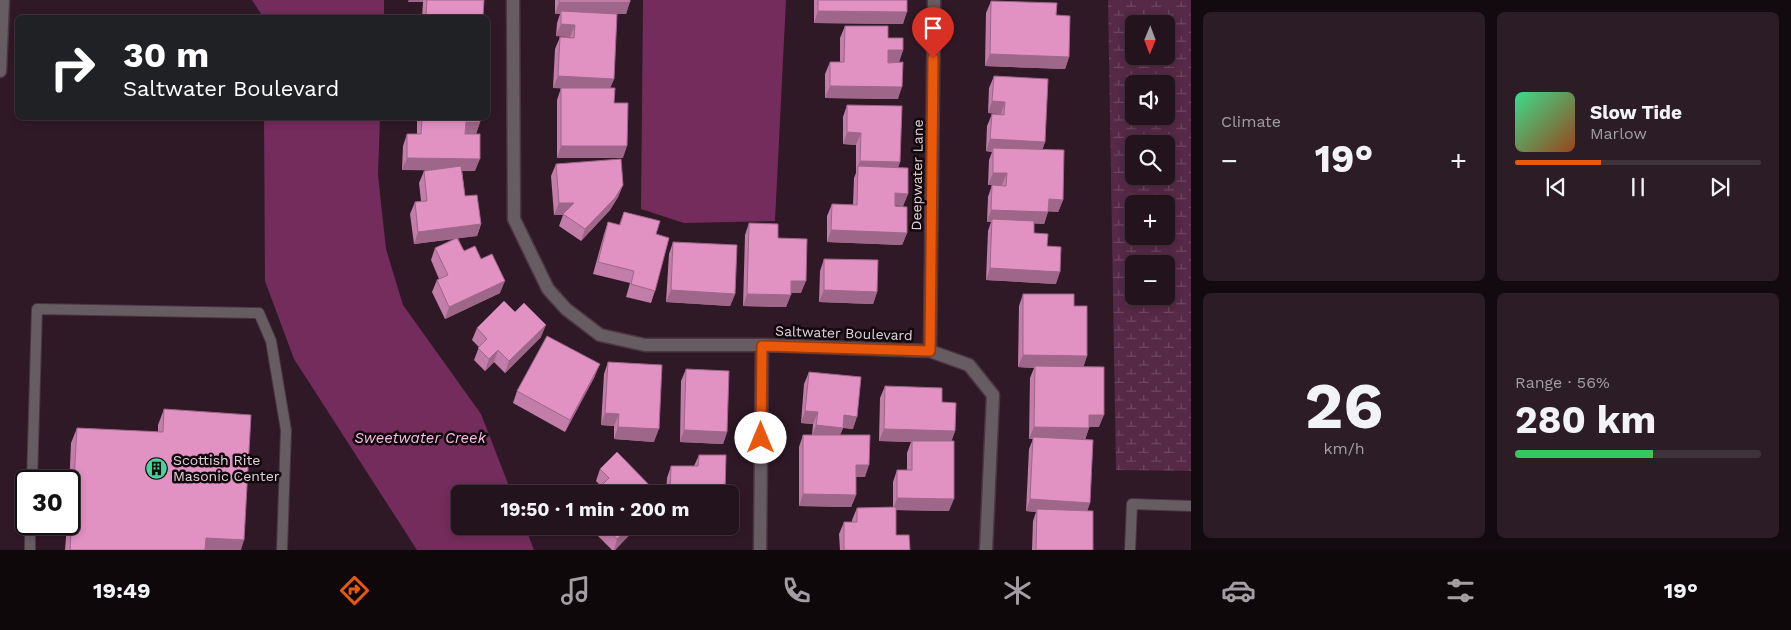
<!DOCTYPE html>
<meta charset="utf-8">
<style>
body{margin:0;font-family:"Work Sans",sans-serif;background:#2b1c25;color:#f1f3f6;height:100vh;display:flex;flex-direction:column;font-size:19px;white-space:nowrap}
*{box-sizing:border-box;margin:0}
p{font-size:16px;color:#a39ea3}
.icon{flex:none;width:28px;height:28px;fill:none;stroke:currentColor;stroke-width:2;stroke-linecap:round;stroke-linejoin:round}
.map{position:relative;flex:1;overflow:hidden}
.details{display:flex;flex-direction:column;gap:12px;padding:12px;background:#130a0f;width:600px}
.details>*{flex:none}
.hud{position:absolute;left:15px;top:15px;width:475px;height:105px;border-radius:8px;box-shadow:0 2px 8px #0003,0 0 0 1px #40323b;background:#202124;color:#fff;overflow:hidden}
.needle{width:32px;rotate:181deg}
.tools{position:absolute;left:1125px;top:15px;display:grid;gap:10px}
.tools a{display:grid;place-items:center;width:50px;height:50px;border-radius:8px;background:#23131c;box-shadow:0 2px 8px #0003,0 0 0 1px #40323b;font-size:25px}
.speed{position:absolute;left:15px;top:470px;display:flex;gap:10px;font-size:25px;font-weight:700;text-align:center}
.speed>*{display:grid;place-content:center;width:65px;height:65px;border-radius:50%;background:#23131c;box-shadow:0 2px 8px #0003,0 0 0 1px #40323b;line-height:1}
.speed .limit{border:2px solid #111;border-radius:8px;background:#fff;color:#111}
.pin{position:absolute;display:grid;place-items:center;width:42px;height:42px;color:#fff;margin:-51px -21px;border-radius:50% 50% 50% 0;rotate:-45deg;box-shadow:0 0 5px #0007}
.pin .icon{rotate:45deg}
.me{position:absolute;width:55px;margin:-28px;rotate:0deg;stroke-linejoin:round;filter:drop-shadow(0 0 4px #0008)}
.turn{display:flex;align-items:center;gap:18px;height:105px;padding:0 25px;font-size:22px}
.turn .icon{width:65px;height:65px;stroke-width:2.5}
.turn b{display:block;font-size:35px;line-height:42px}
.big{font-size:38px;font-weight:700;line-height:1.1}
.details .card{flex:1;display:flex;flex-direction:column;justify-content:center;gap:8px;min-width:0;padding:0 18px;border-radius:8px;background:#2b1c25}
.details .dial{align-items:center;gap:0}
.dial b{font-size:65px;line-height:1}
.song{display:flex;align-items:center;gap:15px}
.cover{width:60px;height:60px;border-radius:8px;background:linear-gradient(135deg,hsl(150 70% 55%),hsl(20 70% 35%))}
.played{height:5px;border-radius:2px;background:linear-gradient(90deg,#ea580c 35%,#40323b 35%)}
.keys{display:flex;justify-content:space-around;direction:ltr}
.heat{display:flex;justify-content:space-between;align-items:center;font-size:28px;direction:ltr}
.charge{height:8px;border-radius:4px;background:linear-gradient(90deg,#34c759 56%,#40323b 0)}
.details .tiles{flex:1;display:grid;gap:12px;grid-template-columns:repeat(2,1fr)}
.trip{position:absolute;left:451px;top:485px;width:288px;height:50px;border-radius:8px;background:#23131c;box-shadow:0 2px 8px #0003,0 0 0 1px #40323b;font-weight:700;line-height:50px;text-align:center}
.tabs{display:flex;height:80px;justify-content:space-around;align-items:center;background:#0e080b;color:#a39ea3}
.tabs .icon{width:35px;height:35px}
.tabs .current{color:#ea580c}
.tabs b{font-size:22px;color:#f1f3f6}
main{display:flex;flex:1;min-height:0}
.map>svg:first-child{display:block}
.wetland{fill:url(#wetland-marsh);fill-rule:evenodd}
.water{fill:#732c5b}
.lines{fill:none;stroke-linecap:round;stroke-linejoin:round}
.service-casing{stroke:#4b3643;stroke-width:12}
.minor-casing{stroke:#4b3643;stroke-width:15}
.service{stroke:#685c63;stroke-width:10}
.minor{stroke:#685c63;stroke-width:12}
.wall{fill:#c27da8}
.shaded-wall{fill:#9e6688}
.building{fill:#e291c3;stroke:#9e6688}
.route-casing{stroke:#983908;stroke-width:12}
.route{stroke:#ea580c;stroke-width:9}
.labels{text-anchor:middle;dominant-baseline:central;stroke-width:5;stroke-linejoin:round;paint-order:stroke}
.street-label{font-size:14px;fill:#e0d1d9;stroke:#11080d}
.poi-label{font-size:14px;fill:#e0d1d9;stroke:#11080d;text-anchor:start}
.water-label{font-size:15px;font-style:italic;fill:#fcbce2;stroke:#11080d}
</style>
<main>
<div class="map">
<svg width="1191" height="550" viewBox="0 0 1191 550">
<defs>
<pattern id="wetland-marsh" width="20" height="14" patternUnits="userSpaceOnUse" patternTransform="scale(1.25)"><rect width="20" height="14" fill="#562946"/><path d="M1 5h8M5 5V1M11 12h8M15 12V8" fill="none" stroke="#6e4760"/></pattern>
</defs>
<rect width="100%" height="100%" fill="#2f1926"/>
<path class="wetland" d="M1108,0H1191V471L1116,470ZM1134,24H1166V56H1134ZM1134,84H1166V116H1134ZM1134,144H1166V176H1134ZM1134,204H1166V236H1134ZM1134,264H1166V296H1134Z"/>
<path class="water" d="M252,0H384V17H263Z
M643,0H786L775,221L684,223L641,209Z
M264,118H380L378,175L386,249L403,305L481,414L512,494H460V526H525L534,550H417L294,359L265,281Z"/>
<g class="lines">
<defs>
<path id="service" d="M32,481L37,309L259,313L271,341L286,430L282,550
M30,550V524
M1130,550L1132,504L1191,506"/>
<path id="minor" d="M513,0L514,219L548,289L566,309L600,335L645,345H762L930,351L969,365L993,395L986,550
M0,71L3,0
M930,351L934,0
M760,550L762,345"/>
</defs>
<use href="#service" class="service-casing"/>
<use href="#minor" class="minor-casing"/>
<use href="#service" class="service"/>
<use href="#minor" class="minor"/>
</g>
<path class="wall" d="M409,0H484L483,16V18H422L423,2H408Z
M555,0H630L626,14H608L614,79L610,88L614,103L623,158H557V100L561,88H553L555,49L560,37L570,38V37L556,36L557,23L560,14H555Z
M814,0H907L903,24L814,23Z
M991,1L1056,15L1069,57L1065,69L985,66L986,13Z
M845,26L888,38L903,50L899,62L898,99L825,98V74L830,62H840V38Z
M994,76L1045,142L1042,150L1063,200L1058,212L1048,211L1044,224L1034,223V233L1047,246L1056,284L986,280L988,231L991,222H987L988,197L992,185H988L989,160L992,152L986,151L987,126L992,114H1001L988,113L989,88Z
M847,105L900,162L898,167L908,194L903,206L895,205L907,233L902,245L827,242V216L832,204L853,205L854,178L856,173V145L843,144V117Z
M417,118H480V122L476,134L475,171H462L465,196L481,224L477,236L458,238L464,251L481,259L500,293L445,319L432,292L437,280L439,279L431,260L435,248L454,239L414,244L410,214L415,202L421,201L419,183L424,171L428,170H402L403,146L407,134H417Z
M556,164L623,185L618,197L610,210L581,241L559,226L563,215H554L551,176Z
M624,212L656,234L655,291L651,303L626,297L630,283L593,274L604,234L608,222L619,225Z
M749,223L778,238L801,293H791L786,307L743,306L745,235Z
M673,242L735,294L730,306L666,302L669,254Z
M824,259L877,292L873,304L819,302L820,271Z
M1023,294L1074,306L1087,356L1083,367L1099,427H1089L1085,440L1090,503L1087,510L1093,550H1032L1033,521L1036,512L1026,511L1029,449L1033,439H1029L1030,378L1034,368L1018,367L1019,306Z
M515,312L541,337L505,373L494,362L485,371L474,360L479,347L472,340L477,328Z
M608,362L654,442L614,439V426L601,425L604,374Z
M686,369L727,432L723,444L680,442L681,381Z
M809,372L853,429L843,428L840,435L865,477H856V495L851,507L799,506V447L803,435H812L813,424L801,423L804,384Z
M595,376L565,432L513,403L517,391Z
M885,386L942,402L955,431L951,441L949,511L896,510V535L910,550H840L839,534L844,522H852V520L857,508L893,507V482L897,470H907V453L911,442L879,441L880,398Z
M164,409L241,550H65L67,524H69V488L71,443L77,428L158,432V425Z
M699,455L725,494H666L667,478L671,466H694Z
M600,469L658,494H597L601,486L596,481Z
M588,526H638L615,550H612Z"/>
<path class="shaded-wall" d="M409,0H423V2H408Z
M559,2H630L626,14H561V11L560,14H555Z
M818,11L907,12L903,24L814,23Z
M426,15L483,16V18H425Z
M561,24L575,25L570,37L556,36Z
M888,50H903L899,62H884Z
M990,54L1069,57L1065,69L985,66Z
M558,76L614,79L609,91L553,88Z
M830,86L902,87L898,99L825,98Z
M992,101L1005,102L1001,114L988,113Z
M466,122H480L476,134H461Z
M847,132L861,133L856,145L843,144Z
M990,139L1045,142L1041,154L993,148L992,152L986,151Z
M561,146H627L623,158H557Z
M407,158L480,159L475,171L402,170Z
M860,161L900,162L896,174L858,166L855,173Z
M993,173H1007L1002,185H988Z
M623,185L618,197L610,210L581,241L585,229Z
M895,193L908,194L903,206L891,205Z
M1049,199L1063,200L1058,212L1044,211Z
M559,203H574L569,215H554Z
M991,210L1048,212L1044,224L992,222V219L991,222H987Z
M481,224L477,236L414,244L418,232Z
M831,230L907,233L902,245L827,242Z
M990,268L1060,272L1056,284L986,280Z
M505,281L500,293L445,319L449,307Z
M791,281H806L801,293H787Z
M671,290L735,294L730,306L666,302Z
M824,290L877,292L873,304L819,302Z
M747,294L791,295L786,307L743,306Z
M546,325L541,337L505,373L509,361Z
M498,350L494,362L485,371L489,359Z
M1023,355L1087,356L1083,368L1035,366L1034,368L1018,367Z
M600,364L595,376L565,432L570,420Z
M805,411L818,412L813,424L801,423Z
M605,413L619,414L614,426L601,425Z
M844,415L857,417L853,429L839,427Z
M1089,415H1104L1099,427H1085Z
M816,425L843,428L838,440L812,437Z
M618,427L659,429L654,442L614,439Z
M1034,427L1089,428L1085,440L1029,439Z
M884,429L955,431L951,443L879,441Z
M684,430L727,432L723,444L680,442Z
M856,465H869L865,477H851Z
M803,494L856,495L851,507L799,506Z
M897,498L954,499L949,511L893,510Z
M1030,499L1090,503L1086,515L1037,509L1036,512L1026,511Z
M631,526H638L615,550H614L617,539Z
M206,538L244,540L241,550H202Z"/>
<path class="building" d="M427,0H484L483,16L426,15Z
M559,0H630V2H559Z
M818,0H907V12L818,11Z
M991,1L1057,3L1056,15L1070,16L1069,57L990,54Z
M561,11L617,14L614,79L558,76L560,37L574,38L575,25L561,24Z
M845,26H888V38H903V50H888V63L903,62L902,87L830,86V62H844Z
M994,76L1048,79L1045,142L990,139L992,114L1004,115L1005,102L992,101Z
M561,88H615L614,103H628L627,146H561Z
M847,105L902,106L900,162L860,161L861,133L847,132Z
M422,118H480V122H466L465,134H480V159L407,158V134H421Z
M993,148L1064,150L1063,200L1049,199L1048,212L991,210L992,185L1006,186L1007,173H993Z
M621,159L623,185L615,198L585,229L563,214L574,203H559L556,164Z
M461,166L465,196L477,195L481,224L418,232L415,202L427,201L424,171Z
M858,166L908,168V194L895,193V206L907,207V233L831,230L832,204L857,205Z
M624,212L660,221L656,234L669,238L655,291L631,284L634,271L598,262L608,222L620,225Z
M992,219L1034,221V233L1048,234L1047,246L1061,247L1060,272L990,268Z
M749,223L778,224V238L807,239L806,281H791V295L747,294Z
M457,238L464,251L475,246L481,259L492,254L505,281L449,307L437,280L448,275L435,248Z
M673,242L737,245L735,294L671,290Z
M824,259L878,260L877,292L824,290Z
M1023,294H1074V306H1087V356L1023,355Z
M504,301L515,312L524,303L546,325L509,361L498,350L489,359L478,348L487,339L477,328Z
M547,336L600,364L570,420L517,391Z
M608,362L662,365L659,429L618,427L619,414L605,413Z
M1035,366L1104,367V415H1089V428L1034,427Z
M686,369L729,371L727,432L684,430Z
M809,372L861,377L857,417L844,415L843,428L816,425L818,412L805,411Z
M885,386L942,388V402L956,403L955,431L884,429Z
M164,409L251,415L244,540L206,538L205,550H70L77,428L163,432Z
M803,435H870L869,465H856V495L803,494Z
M1033,437L1093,440L1090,503L1030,499Z
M912,441H954V499L897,498V470H912Z
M617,452L658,494H607L600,487L609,478L600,469Z
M699,455H726L725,494H670L671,466H698Z
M896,507V535H909L910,550H844V522H857V508Z
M1037,509L1093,511V550H1036Z
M604,526H631L617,539Z"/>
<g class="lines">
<defs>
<path id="route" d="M761,438L762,346L930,351L933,58"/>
</defs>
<use href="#route" class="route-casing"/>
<use href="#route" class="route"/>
</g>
<defs>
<symbol id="building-disc" viewBox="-11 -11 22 22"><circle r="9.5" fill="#49d49c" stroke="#11080d"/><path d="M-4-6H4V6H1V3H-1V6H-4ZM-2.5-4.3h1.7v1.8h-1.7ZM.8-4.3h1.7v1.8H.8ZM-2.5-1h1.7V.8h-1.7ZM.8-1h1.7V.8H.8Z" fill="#111"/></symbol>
</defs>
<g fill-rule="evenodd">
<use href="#building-disc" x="144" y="456" width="25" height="25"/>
</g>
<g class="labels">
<g class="street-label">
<text transform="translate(917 175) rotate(-89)">Deepwater Lane</text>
<text transform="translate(844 333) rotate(2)">Saltwater Boulevard</text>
</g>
<g class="poi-label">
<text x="173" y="460">Scottish Rite<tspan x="173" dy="16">Masonic Center</tspan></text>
</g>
<g class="water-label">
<text x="420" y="438">Sweetwater Creek</text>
</g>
</g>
</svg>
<div class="tools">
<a><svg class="needle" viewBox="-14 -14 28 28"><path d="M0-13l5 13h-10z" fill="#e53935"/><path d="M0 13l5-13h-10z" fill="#a39ea3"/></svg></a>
<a><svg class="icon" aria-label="sound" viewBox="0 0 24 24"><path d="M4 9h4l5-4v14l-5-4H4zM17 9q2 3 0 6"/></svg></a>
<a><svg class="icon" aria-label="search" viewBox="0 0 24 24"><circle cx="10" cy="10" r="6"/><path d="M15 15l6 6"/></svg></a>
<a>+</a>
<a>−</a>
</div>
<div class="speed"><div class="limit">30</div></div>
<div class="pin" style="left:933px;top:58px;background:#d93025"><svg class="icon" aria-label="arrive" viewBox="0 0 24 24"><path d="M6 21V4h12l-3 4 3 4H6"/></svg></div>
<svg class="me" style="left:761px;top:438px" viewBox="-20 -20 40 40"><circle r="19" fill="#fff"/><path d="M0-13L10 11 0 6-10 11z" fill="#ea580c"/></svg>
<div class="trip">19:50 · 1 min · 200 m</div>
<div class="hud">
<div class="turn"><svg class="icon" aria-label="right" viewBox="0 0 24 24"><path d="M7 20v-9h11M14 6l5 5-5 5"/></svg><div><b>30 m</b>Saltwater Boulevard</div></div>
</div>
</div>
<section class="details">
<div class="tiles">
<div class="card"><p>Climate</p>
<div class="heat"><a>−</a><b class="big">19°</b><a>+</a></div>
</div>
<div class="card">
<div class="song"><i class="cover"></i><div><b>Slow Tide</b><p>Marlow</p></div></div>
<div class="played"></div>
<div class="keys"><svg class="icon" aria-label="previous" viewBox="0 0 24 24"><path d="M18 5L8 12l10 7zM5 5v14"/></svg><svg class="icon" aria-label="pause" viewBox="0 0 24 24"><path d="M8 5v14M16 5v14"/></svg><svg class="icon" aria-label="next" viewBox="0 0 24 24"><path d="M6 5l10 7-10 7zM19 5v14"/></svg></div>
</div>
<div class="card dial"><b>26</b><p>km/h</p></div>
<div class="card"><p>Range · 56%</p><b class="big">280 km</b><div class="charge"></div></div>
</div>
</section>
</main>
<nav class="tabs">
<b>19:49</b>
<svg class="icon current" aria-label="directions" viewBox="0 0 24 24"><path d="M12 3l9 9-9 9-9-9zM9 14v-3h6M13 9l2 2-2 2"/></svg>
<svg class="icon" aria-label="music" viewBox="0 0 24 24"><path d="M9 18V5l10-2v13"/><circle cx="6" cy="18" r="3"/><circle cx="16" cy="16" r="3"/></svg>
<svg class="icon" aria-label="phone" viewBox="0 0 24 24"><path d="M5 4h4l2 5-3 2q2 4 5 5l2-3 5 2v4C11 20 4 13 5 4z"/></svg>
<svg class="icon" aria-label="climate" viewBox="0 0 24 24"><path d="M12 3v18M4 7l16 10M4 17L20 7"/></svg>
<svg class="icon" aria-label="car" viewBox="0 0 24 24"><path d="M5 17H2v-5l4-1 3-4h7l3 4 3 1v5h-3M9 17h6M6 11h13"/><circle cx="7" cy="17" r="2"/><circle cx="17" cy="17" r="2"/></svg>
<svg class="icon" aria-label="filters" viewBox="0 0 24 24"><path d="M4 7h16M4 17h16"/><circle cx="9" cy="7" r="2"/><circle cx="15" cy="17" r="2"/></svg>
<b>19°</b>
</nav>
